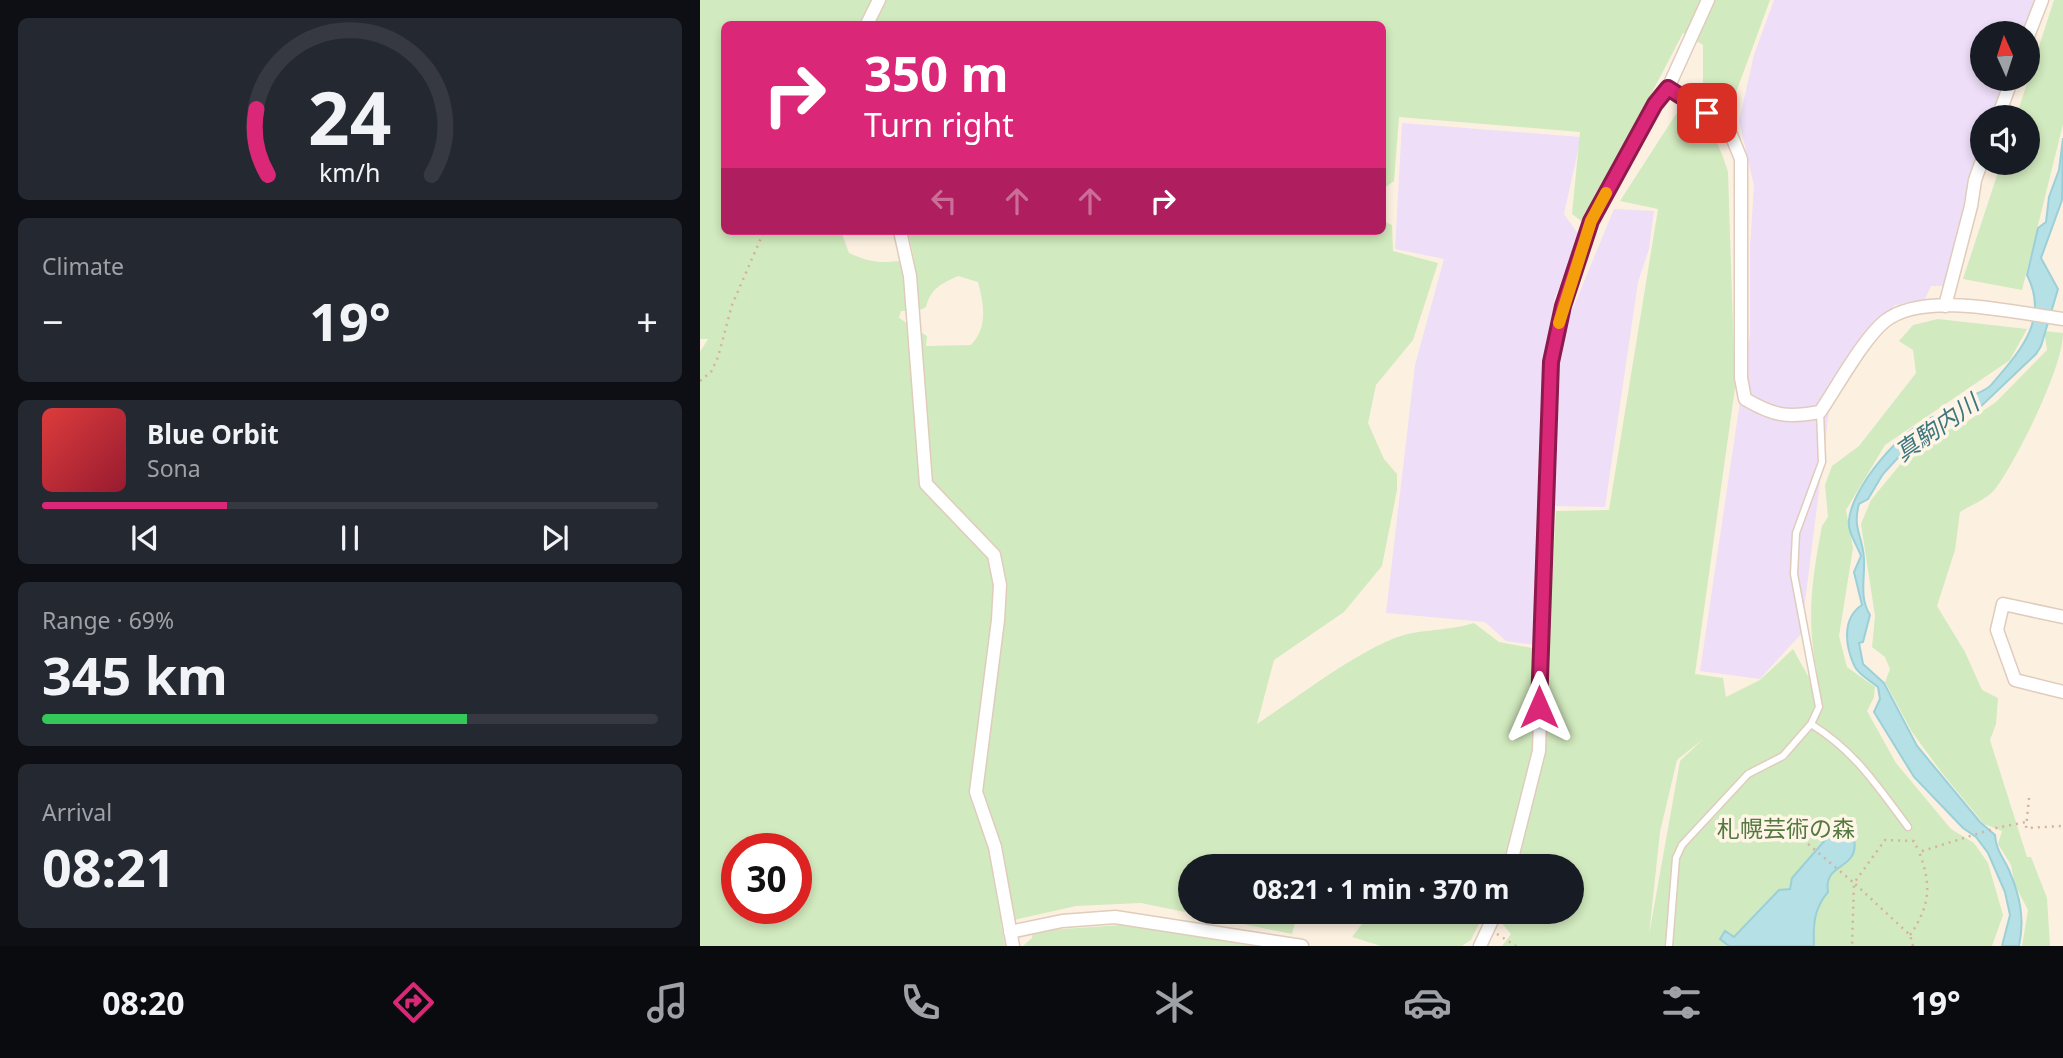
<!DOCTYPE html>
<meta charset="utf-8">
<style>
body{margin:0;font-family:"Noto Sans","Noto Sans JP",sans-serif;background:#242831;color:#f1f3f6;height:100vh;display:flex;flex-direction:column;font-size:26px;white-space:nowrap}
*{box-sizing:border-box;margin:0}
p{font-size:23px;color:#9ea1a6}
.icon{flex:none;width:38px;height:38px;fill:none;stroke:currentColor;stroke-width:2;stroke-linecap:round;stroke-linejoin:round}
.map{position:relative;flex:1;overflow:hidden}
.drawer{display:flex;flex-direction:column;gap:18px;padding:18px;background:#0d0f14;width:700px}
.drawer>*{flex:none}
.hud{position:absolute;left:21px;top:21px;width:665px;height:214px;border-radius:10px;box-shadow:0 4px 10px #0003;background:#db2777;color:#fff;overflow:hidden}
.needle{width:46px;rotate:357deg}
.tools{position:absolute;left:1270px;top:21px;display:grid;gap:14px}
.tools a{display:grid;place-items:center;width:70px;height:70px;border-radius:50%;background:#171b24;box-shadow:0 4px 10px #0003;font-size:35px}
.speed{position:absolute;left:21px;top:833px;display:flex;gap:14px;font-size:35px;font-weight:700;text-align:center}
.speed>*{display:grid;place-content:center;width:91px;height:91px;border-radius:50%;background:#171b24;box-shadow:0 4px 10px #0003;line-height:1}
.speed .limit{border:10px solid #d22;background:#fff;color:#111}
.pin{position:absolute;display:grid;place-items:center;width:60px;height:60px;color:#fff;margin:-30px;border-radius:14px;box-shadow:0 4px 10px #0006}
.me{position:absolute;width:77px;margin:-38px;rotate:0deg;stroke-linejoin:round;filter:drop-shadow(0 0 5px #0008)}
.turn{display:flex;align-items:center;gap:24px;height:147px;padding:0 28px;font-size:32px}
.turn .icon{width:91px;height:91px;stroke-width:2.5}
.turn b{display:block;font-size:49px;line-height:60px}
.lanes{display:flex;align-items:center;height:66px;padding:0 28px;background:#0003;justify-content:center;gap:35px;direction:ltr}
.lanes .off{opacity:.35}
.big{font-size:52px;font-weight:700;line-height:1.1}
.drawer .widget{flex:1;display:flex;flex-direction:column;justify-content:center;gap:10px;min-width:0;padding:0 24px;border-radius:10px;background:#242831}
.drawer .dial{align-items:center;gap:0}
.dial svg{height:182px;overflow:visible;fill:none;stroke:#363941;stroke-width:7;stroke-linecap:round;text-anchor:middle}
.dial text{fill:#f1f3f6;stroke:none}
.song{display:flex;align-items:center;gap:21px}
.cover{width:84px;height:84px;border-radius:10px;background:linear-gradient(135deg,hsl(0 70% 55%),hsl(350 70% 35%))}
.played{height:7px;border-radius:4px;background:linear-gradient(90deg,#db2777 30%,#363941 30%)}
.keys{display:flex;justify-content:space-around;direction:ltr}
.heat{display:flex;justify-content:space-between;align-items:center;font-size:38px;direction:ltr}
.charge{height:10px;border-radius:5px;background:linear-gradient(90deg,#34c759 69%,#363941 0)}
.trip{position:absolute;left:478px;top:854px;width:406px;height:70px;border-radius:35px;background:#171b24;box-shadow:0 4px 10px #0003;font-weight:700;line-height:70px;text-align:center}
.tab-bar{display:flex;height:112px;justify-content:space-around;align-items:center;background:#090b0e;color:#9ea1a6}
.tab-bar .icon{width:49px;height:49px}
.tab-bar .selected{color:#db2777}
.tab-bar b{font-size:32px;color:#f1f3f6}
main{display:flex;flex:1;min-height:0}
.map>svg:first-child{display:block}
.education{fill:#eedef8}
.green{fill:#d2eabf;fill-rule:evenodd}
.water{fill:#b5e0e6;stroke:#9bd0d8;stroke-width:2}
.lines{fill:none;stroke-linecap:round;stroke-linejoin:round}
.lane-casing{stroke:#e0ccbc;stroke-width:9}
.street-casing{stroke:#e0ccbc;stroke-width:15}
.path{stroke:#d7b19b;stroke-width:2.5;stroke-dasharray:2 5;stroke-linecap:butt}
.lane{stroke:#fff;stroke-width:6}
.street{stroke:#fff;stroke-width:12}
.route-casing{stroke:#8e194d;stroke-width:18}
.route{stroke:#db2777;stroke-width:12}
.slow{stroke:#f59e0b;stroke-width:12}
.labels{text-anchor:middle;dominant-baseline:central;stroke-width:7;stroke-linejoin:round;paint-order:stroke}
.park-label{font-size:23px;fill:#537940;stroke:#fff5e7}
.water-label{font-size:24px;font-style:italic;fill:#3f7780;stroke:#fff5e7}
</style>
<main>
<section class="drawer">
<div class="widget dial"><svg viewBox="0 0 100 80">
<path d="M14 69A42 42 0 1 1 86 69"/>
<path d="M14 69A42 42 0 0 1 9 40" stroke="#db2777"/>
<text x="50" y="56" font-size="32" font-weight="700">24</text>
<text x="50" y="72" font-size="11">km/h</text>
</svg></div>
<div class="widget"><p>Climate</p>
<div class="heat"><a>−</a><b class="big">19°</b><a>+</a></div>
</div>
<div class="widget">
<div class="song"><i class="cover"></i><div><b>Blue Orbit</b><p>Sona</p></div></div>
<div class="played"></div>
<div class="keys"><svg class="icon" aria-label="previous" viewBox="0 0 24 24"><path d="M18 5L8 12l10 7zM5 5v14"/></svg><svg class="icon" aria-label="pause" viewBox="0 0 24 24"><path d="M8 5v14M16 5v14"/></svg><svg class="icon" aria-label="next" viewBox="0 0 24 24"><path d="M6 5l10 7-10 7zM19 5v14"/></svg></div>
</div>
<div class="widget"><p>Range · 69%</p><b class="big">345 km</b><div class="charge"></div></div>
<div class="widget"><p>Arrival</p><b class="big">08:21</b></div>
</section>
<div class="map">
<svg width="1363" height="946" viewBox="0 0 1363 946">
<rect width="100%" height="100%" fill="#fcf1e1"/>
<path class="education" d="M1074,0H1335L1324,33H1283V79H1308L1294,117H1283V153L1243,286H1231L1225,299L1195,305L1153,352L1132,387L1101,634L1060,679L1000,671L1050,334V247L1054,186L1039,121L1054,55Z
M702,123L881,137L864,214L881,238L855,297L842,384L836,645L806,641L785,622L686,613L715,365L744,259L695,249Z
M914,209L954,211L949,249L938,282L905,507L851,506L853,386L861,337Z"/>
<path class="green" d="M0,0H1070L1034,98L1003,83V45L983,33L884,223L872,214L880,132L699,117L694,181L683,189L682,24H24V231H141L149,253C175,265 186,263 214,259L208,231H682L683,221L692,225L693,251L738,263L713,340L676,385L668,423L684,459L697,474V490L682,566L644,612L574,660L557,724C596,698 648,658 690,640C716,628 746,632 774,623L799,642L848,651L856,511L909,510L958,209L920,201L976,114C1012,133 1016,133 1028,172L1035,388L995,674L1023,678L1026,697L1060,680L1093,649L1108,676L1117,672C1106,618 1112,579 1122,526L1128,517L1125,485L1132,466L1159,446L1216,373L1213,350L1199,341L1213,325L1238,319L1327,329L1310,360L1185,445L1146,510L1153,548L1139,636L1147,667L1175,687L1174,697L1167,711L1196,763L1251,829L1274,843L1288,863L1303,915L1292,946H802L811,934L792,912H872V866H490V912H598L592,934L441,903L376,906L301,923L305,946H0V352L8,339H0ZM258,276L278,282C284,305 288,327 271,345L226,346L227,336L199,318L201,311H218L226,307C231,288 241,284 258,276ZM1003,739L980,761L949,935L960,832L977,760ZM37,849H96V908H37Z
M1354,0H1363V124L1322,290L1263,279L1301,163H1328V117H1316Z
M1344,331L1363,333C1363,368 1317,459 1296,488C1289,498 1271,505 1260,512L1255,550L1237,606L1265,652L1282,690L1298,698L1296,724L1290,740L1327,857H1331L1347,898L1350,946H1322L1328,910L1315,885L1311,865L1298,844L1302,831L1284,824L1242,773L1212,732L1185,682L1190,669L1185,657L1172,647L1175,616L1161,524L1171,500L1203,461L1228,437L1262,425L1296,402L1347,350Z
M671,912H785L771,940L762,946H681L652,937Z
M421,925L483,932L566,946H323L332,938L333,931Z"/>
<path class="water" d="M1363,138L1362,200L1341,258L1358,289L1341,346L1336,354L1275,412L1240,431L1229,433L1205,450L1183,474L1168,499L1159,504C1152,529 1163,536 1164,559C1165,578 1159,598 1170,615L1163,642L1159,643L1163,664L1184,683L1217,746L1280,822L1295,835C1296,850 1303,857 1309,870C1320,896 1325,919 1319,946H1302L1310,915L1305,892L1288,853L1276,837L1263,828L1214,777L1174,712L1180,699L1178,687C1171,681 1157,674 1154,665C1145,645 1142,618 1162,605L1154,572L1161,556C1157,545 1147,531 1149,520C1152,487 1201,429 1233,417C1237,416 1244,417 1249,416C1254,411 1259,405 1264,400C1272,394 1286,392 1292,384C1319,352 1350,320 1327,275L1338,228L1346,222L1349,197L1359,170Z
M1140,823L1154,839C1160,871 1123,861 1128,892C1114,908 1113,925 1114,946H1029L1020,939L1025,931L1034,937L1079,890L1090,889L1092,878Z"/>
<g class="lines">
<defs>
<path id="lane" d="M1111,724C1156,752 1177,786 1208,827
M969,946L976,858L982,845L1048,774L1083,756L1111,724L1119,707L1094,574L1096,533L1122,462L1120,412"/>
<path id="street" d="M167,24L179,0
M1328,36L1342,0
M968,88L1027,125L1041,159V378L1045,399C1074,416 1087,418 1120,412C1137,387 1163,339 1185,321C1224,290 1316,313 1363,319
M1298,117L1312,79
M200,231L210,276L226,484L294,555L300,585L298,620L276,792L295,847L313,946
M1245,306L1271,206L1275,180L1283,158
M1363,617L1303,604L1297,630L1315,680L1363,692
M810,866L839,751L851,362L863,306L891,221L955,104L968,88L1008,0
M310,932L362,921L415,917L602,946
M780,946L796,912"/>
</defs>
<use href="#lane" class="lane-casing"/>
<use href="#street" class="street-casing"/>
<path class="path" d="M0,381L11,372L18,357L32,305L64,231
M1329,798L1326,828L1363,826
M1108,844L1154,883L1152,946
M797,934L816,946
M1210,935C1230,906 1232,885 1219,852L1296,828L1326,822
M1213,946L1210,935L1154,883L1185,840L1214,841L1219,852"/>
<use href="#lane" class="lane"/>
<use href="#street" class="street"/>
</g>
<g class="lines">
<defs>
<path id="route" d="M839,707L851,362L863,306L891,221L955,104L968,88L1007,113"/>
</defs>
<use href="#route" class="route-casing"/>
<use href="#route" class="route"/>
<path class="slow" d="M859,323L891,221L906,193"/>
</g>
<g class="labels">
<g class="park-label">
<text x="1086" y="828">札幌芸術の森</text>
</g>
<g class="water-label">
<text transform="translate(1236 427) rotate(-35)">真駒内川</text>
</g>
</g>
</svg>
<div class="tools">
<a><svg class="needle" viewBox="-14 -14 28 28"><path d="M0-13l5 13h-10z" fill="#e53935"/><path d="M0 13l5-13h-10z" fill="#9ea1a6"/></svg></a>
<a><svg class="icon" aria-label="sound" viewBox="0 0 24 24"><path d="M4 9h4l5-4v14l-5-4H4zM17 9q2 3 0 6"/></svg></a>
</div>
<div class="speed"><div class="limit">30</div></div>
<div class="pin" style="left:1007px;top:113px;background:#d93025"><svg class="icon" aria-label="arrive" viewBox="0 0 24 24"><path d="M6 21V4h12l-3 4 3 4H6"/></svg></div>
<svg class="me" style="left:839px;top:707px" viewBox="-20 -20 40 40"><path d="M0-17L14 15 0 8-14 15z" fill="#db2777" stroke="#fff" stroke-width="4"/></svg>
<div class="trip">08:21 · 1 min · 370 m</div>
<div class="hud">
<div class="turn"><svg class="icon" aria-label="right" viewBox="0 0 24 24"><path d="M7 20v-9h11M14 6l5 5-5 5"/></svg><div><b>350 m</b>Turn right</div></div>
<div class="lanes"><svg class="icon off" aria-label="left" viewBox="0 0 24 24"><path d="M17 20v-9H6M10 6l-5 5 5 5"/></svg><svg class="icon off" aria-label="ahead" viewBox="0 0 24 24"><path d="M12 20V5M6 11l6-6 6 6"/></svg><svg class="icon off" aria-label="ahead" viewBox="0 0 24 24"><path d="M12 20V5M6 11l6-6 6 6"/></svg><svg class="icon" aria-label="right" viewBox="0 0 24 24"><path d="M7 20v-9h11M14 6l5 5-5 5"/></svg></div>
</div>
</div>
</main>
<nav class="tab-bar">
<b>08:20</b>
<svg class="icon selected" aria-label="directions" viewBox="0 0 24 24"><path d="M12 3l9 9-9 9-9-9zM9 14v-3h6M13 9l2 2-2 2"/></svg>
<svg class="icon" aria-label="music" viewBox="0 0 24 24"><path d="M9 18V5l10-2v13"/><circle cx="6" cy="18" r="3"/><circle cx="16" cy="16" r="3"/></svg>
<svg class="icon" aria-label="phone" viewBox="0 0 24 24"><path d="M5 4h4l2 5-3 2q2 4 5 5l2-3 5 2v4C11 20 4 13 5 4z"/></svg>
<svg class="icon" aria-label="climate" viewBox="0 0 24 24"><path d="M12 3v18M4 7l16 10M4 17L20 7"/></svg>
<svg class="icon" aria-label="car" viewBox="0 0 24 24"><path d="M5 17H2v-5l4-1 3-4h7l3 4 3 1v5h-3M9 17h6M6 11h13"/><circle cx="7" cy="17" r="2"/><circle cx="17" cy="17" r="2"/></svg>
<svg class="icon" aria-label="filters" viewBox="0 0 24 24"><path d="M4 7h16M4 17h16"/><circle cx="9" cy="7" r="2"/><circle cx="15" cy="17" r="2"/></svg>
<b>19°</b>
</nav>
